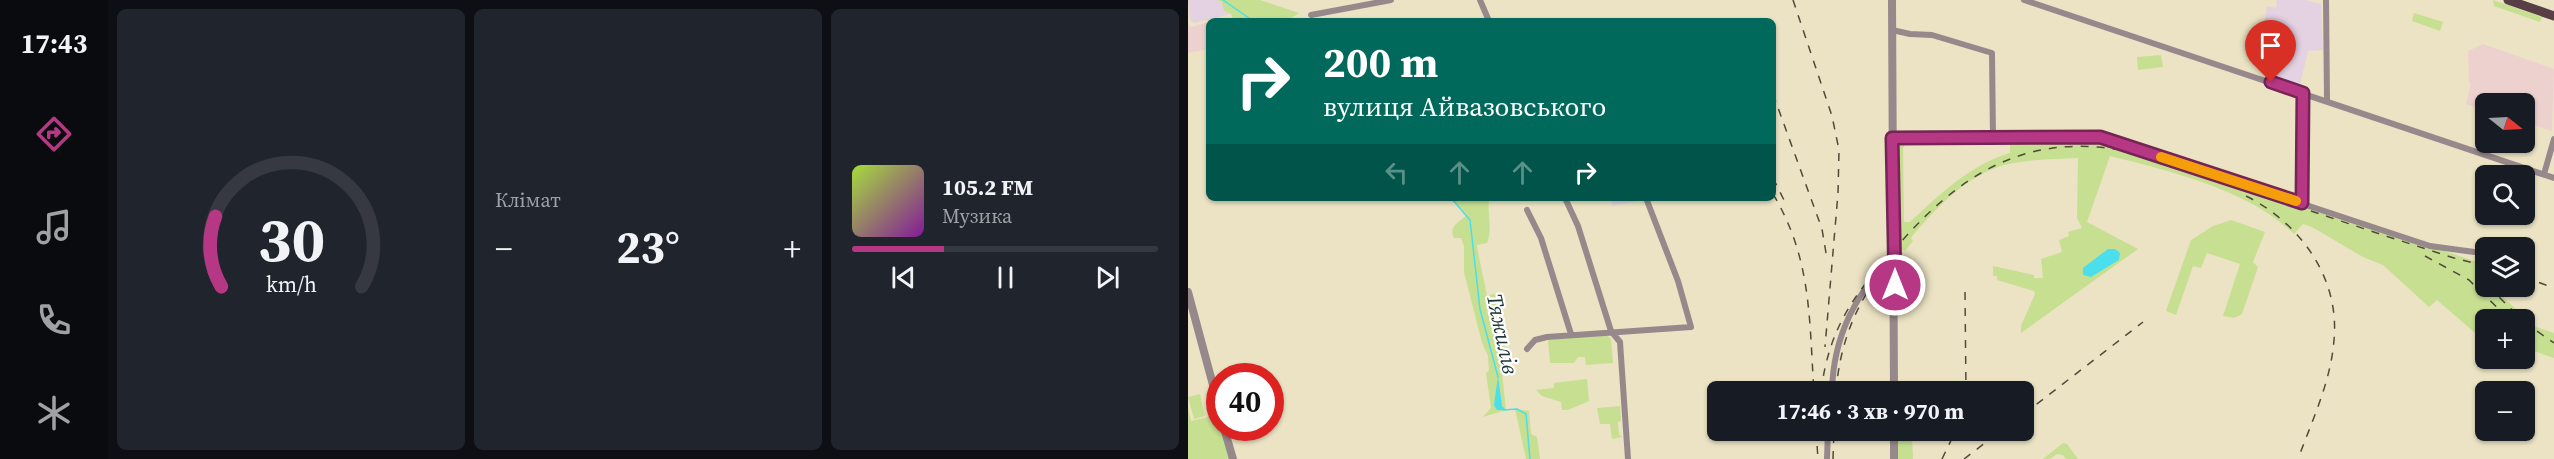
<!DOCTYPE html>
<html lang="uk">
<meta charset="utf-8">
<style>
body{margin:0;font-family:"Source Serif 4",serif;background:#20242c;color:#f1f3f6;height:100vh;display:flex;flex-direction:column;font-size:22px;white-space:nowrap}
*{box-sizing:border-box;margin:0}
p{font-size:20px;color:#9ea1a6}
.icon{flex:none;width:33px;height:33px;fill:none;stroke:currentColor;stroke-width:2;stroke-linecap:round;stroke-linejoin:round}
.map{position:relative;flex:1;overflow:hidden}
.details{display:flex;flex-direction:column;gap:9px;padding:9px;background:#0d0f14;width:1080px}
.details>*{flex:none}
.top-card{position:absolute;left:18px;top:18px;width:570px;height:183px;border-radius:9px;box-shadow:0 2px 4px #0004;background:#00695c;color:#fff;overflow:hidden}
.needle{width:39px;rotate:108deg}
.tools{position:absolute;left:1287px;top:93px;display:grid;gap:12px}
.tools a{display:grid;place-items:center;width:60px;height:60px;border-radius:9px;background:#171b24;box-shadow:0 2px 4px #0004;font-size:30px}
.speed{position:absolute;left:18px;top:363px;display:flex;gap:12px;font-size:30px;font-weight:700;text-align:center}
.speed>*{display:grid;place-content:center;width:78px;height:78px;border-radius:50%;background:#171b24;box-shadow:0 2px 4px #0004;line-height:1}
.speed .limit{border:9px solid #d22;background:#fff;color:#111}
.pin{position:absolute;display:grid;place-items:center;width:51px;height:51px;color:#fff;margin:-62px -26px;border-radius:50% 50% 50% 0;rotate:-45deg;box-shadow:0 0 6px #0007}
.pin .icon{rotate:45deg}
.me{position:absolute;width:66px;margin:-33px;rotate:0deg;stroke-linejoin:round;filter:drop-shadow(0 0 4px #0008)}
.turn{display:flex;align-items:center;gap:21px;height:126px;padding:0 18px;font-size:27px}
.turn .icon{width:78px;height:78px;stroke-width:2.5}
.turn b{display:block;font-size:42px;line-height:51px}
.lanes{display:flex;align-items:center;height:57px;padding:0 18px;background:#0003;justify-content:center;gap:30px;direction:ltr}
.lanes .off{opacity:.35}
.big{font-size:45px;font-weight:700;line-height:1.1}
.details .widget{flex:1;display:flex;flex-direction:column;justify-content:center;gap:9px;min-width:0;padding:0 21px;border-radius:9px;background:#20242c}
.details .dial{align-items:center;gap:0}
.dial svg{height:156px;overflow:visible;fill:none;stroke:#363941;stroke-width:7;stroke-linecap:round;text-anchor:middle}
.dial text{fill:#f1f3f6;stroke:none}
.song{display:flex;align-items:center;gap:18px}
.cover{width:72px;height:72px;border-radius:9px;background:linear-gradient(135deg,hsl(80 70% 55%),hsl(290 70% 35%))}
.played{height:6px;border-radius:3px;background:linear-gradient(90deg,#b63784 30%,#363941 30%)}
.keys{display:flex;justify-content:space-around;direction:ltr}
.heat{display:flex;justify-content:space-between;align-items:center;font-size:33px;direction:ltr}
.details .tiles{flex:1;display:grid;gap:9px;grid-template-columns:repeat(3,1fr)}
.trip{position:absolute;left:519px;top:381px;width:327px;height:60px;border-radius:9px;background:#171b24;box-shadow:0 2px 4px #0004;font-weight:700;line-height:60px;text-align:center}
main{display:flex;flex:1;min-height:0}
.tab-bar{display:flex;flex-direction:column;width:108px;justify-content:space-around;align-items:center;background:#090b0e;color:#9ea1a6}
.tab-bar .icon{width:42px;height:42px}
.tab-bar .active{color:#b63784}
.tab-bar b{font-size:27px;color:#f1f3f6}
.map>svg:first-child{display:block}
.commercial{fill:#e4d2e3}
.education{fill:#ecd1cf}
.green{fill:#c7df91}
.water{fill:#4bdeed}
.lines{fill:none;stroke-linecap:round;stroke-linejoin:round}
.stream{stroke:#4bdeed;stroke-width:1.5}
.minor{stroke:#97888b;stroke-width:6}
.tertiary{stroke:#97888b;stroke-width:8}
.primary{stroke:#583f45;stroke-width:9}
.rail{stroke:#4f4b3b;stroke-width:1.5;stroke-dasharray:8 8;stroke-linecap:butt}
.route-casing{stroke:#762456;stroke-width:15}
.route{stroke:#b63784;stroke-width:10}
.slow{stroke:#f59e0b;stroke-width:10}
.labels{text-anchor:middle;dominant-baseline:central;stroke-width:4.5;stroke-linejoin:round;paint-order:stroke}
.water-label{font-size:22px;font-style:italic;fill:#1c3537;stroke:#fff}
</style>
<main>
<nav class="tab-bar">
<b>17:43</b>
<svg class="icon active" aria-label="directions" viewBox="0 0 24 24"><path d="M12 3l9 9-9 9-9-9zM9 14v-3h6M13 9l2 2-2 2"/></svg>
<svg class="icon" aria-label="music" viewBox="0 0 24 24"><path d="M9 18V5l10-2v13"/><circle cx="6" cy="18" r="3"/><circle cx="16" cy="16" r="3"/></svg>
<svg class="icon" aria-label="phone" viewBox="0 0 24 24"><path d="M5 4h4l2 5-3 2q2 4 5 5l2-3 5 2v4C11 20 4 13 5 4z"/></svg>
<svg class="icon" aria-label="climate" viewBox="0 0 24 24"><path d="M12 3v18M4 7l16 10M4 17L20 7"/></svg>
</nav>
<section class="details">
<div class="tiles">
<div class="widget dial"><svg viewBox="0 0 100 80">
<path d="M14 69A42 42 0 1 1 86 69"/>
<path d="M14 69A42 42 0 0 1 11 33" stroke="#b63784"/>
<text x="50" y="56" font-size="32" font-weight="700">30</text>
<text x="50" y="72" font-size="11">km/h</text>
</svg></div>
<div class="widget"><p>Клімат</p>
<div class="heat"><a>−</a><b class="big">23°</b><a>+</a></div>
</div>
<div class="widget">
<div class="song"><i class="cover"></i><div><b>105.2 FM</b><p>Музика</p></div></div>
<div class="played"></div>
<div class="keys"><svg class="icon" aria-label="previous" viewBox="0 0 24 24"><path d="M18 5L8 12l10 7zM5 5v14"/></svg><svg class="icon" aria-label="pause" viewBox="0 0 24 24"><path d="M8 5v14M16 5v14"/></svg><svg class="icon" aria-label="next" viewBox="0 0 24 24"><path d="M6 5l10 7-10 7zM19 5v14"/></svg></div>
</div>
</div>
</section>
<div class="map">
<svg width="1366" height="459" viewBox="0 0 1366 459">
<rect width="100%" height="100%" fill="#ebe3c4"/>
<path class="commercial" d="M0,0H29L34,2L43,14L6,23L2,20Z
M1089,0H1118L1133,4L1135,50L1120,51L1112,85L1077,74L1076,23L1079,6L1088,8Z
M422,198H455V200L424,206Z"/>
<path class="education" d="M21,22V49L0,53V25L3,27Z
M1295,44L1366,69L1364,131L1337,122L1336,104H1298L1297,111L1278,104L1283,83L1281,82L1280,51Z"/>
<path class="green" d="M29,0H72L111,13L99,21H57L53,19L46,21L43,14L36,11L34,2Z
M1305,0L1354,17L1352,22L1306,6Z
M1226,13L1255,22L1252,31L1224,21Z
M973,55L975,67L950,70L949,57Z
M900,136L1114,203L1295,264L1291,277L1297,282L1298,286L1305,287L1345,326L1366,333V358L1337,348L1336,320H1298L1297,335L1286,332L1249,300L1241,307L1195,265L1175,257L1124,227L1115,224L1106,234C1061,190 982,171 922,156L899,222L950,249L833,333V326L847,294L846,291L809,280V276H805V266L846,275V278H855L853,259L874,252L871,240L881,236L880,232L894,228L889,218L890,158C867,159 843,159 821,164C782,172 747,208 723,238L725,241L717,251L710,247L709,140H720L715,148L716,222H722C751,195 783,164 822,153V138Z
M263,198H300L301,200C299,215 305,229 299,243L289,245L290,252L299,296L309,293L311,303L299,311L304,327L310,330L318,349L312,355L318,410L295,417L303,408L298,373L301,371L300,356L294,343L276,272V246L273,238H266C260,227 271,222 279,215Z
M1043,220L1077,232L1065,262L1070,267L1054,314L1046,318L1035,316L1052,264L1019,253L1013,268L1005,266L988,315L978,311L1003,240L1025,226Z
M417,334L423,339L425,363L398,365L397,357H390L386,363H362L360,340Z
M399,379L401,401L380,410H374L373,402L354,396L348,390L366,388V383Z
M12,394L17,416L6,419L0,397Z
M432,406L433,421L430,422L431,434L434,437L424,439L422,424H412L409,408Z
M0,408L3,421L29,415L41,459H0Z
M327,409L341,411L343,434L349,437L352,459H338Z
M710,431H748L724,435L725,459H709Z
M875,443L879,444L890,459H878L875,455L869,454L862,459H855Z"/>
<path class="water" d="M920,249H927L932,253L931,260L903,277L895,275V268Z
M310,376L314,406L318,410H309L306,405Z"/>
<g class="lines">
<path class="stream" d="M35,0L65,21
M263,198L282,220L292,309L310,377
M315,410L329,409L338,414L342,459"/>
<path class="minor" d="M292,0L301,21
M836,0L1366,178
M1138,0L1139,100
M123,15L203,0
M704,30L722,34L744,35L804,53L805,138
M704,138L912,137L1242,246L1286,252
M1356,174L1366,139
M377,198L390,226L423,331L432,342L440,459
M1114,203L1115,93
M339,210L353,238L383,334
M339,349L347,340L359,337L503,327L490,281L458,198
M644,392C645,335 668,294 706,253
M639,459L640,430"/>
<path class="tertiary" d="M704,0L706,392
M0,292L32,411
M36,428L45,459
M706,459V430"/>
<path class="primary" d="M1320,0L1366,16"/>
<path class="rail" d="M605,0L644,116L651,150L650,193L637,347
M558,20V21
M585,94L634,229L639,259
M585,178L596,200
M585,194C624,259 621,319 626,392
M1058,196C1112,223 1152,278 1146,340C1143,381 1124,421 1110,459
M1237,256L1281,280L1321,319
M1336,277L1366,288
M1300,286L1334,320
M777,292L778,392
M1336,322L1366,343
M633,392C641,325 669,291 712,243C778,168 846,130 948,153C986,162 1023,177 1060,190C1129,213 1197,236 1266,258L1298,266
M648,392C651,352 663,315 686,282
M836,414L955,322
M628,430L630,459
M645,459L646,430
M754,459L768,430
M776,459L814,430"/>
</g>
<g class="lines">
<defs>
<path id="route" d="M707,285L704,138L912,137L1114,203L1115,93L1083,82"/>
</defs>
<use href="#route" class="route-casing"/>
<use href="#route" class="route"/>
<path class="slow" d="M973,157L1108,201"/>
</g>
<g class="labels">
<g class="water-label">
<text transform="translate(315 334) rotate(78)">Тяжилів</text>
</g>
</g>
</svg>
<div class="tools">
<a><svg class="needle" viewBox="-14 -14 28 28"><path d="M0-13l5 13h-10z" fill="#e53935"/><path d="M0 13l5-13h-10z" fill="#9ea1a6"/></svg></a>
<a><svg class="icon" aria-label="search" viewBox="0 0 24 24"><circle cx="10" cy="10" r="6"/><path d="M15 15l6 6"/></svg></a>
<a><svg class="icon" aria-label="layers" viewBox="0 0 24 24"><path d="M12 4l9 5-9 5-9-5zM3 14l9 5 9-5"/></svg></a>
<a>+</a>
<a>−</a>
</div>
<div class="speed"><div class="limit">40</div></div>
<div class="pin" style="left:1083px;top:82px;background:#d93025"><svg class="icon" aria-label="arrive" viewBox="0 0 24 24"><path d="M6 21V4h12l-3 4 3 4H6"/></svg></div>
<svg class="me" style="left:707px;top:285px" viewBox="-20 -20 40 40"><circle r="17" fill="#b63784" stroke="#fff" stroke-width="3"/><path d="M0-11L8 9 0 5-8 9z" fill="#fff"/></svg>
<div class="trip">17:46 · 3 хв · 970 m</div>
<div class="top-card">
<div class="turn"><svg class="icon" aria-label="right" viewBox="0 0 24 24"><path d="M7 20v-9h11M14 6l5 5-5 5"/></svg><div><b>200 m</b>вулиця Айвазовського</div></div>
<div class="lanes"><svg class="icon off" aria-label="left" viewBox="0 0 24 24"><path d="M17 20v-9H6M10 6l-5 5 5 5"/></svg><svg class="icon off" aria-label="ahead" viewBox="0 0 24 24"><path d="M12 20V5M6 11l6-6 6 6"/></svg><svg class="icon off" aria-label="ahead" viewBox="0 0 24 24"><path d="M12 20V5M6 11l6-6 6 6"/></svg><svg class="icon" aria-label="right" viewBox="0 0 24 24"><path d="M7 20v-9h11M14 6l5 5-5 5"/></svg></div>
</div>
</div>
</main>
